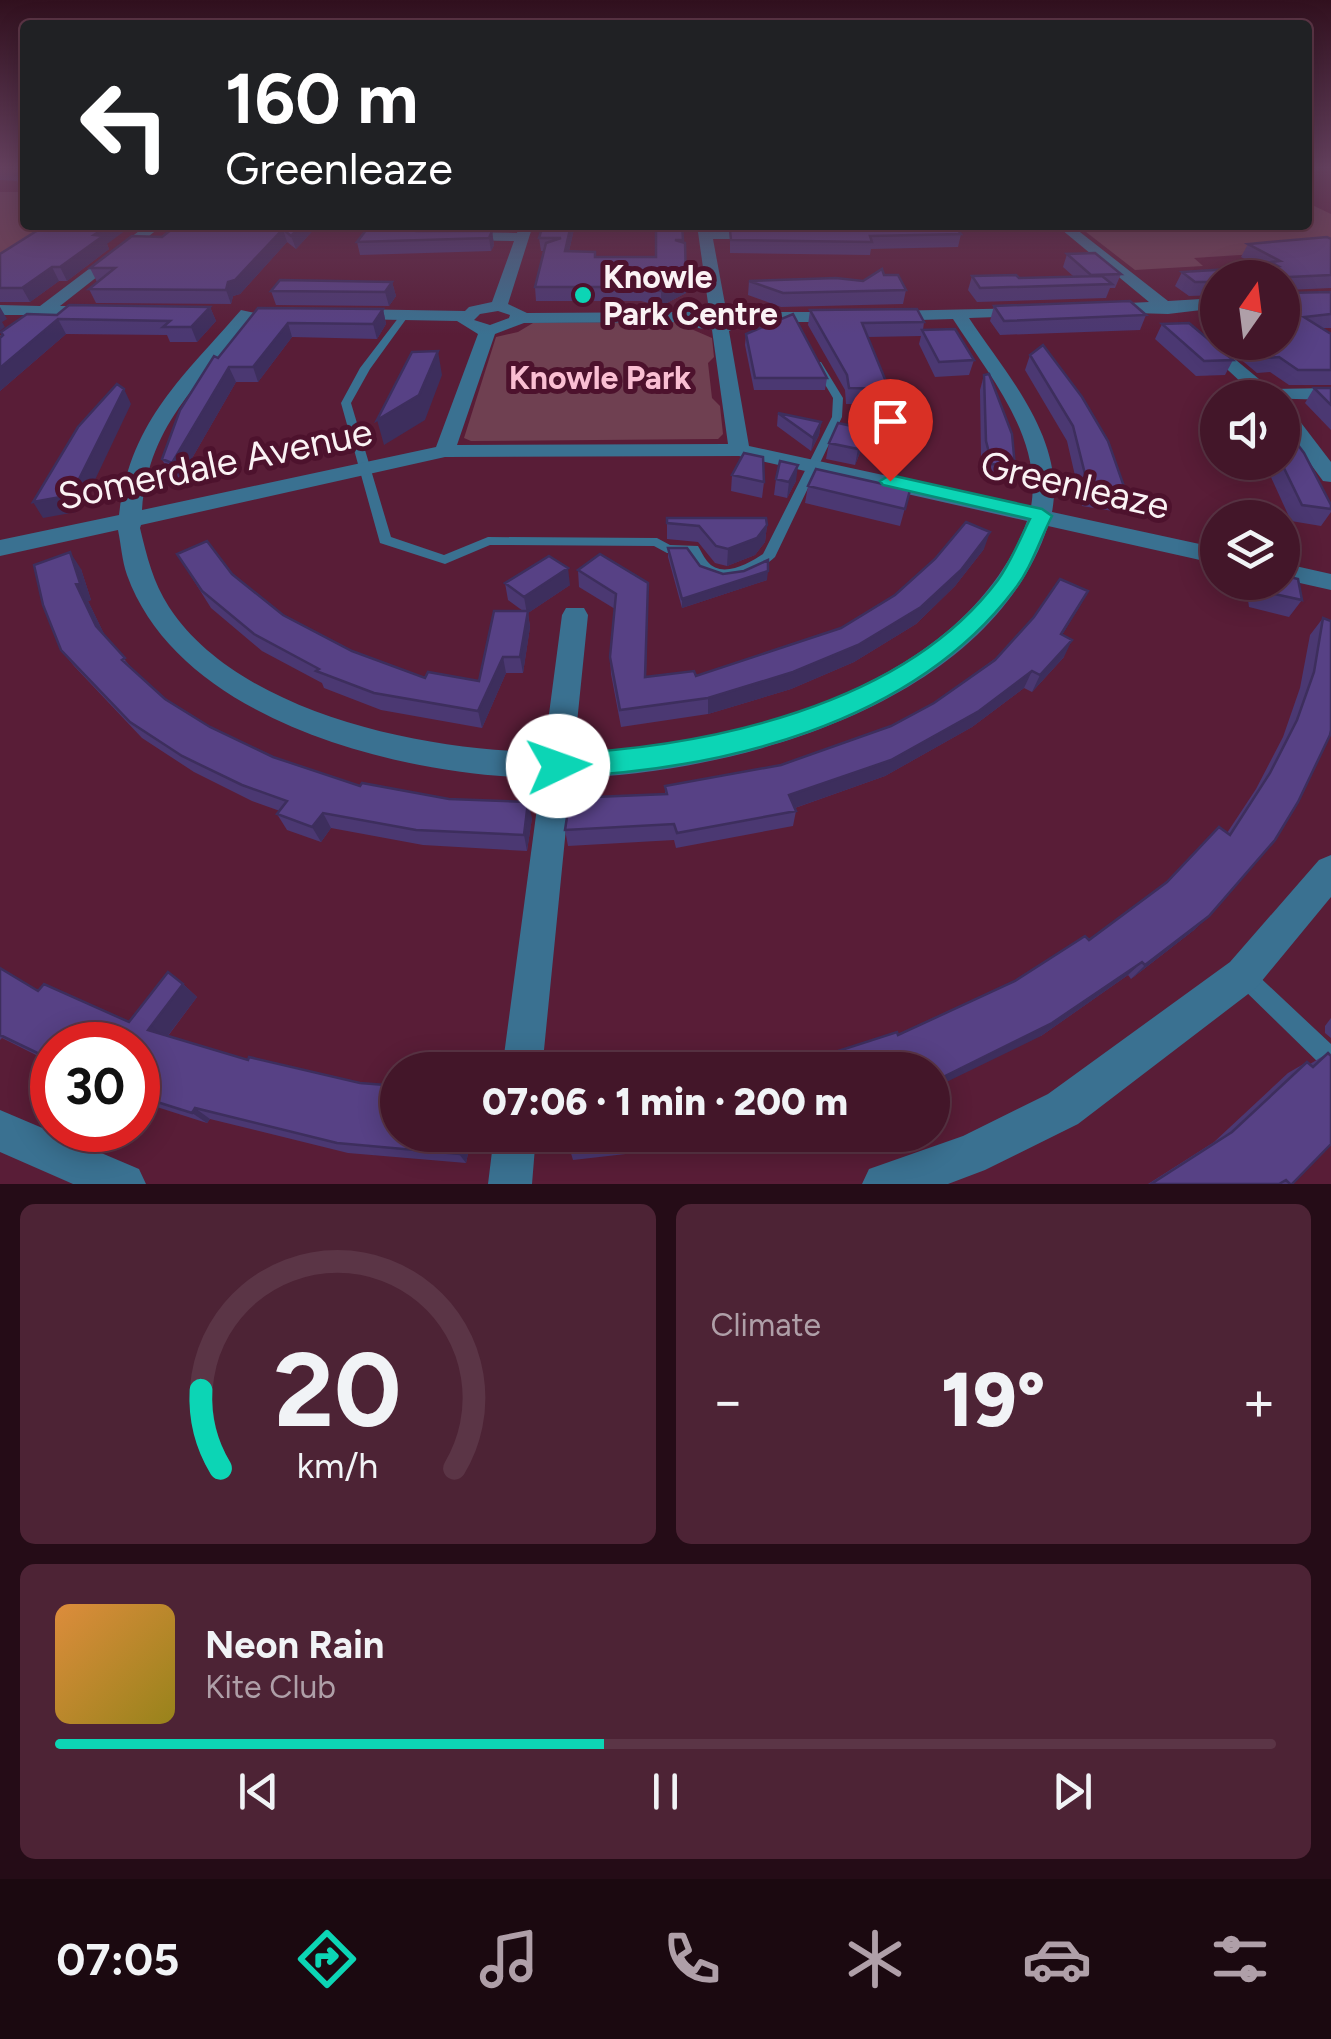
<!DOCTYPE html>
<meta charset="utf-8">
<style>
body{margin:0;font-family:Figtree,sans-serif;background:#4d2335;color:#f1f3f6;height:100vh;display:flex;flex-direction:column;font-size:38px;white-space:nowrap}
*{box-sizing:border-box;margin:0}
p{font-size:32px;color:#af9fa8}
.icon{flex:none;width:55px;height:55px;fill:none;stroke:currentColor;stroke-width:2;stroke-linecap:round;stroke-linejoin:round}
.map{position:relative;height:1184px;overflow:hidden}
.panel{display:flex;flex-direction:column;gap:20px;padding:20px;background:#250c17;flex:1}
.panel>*{flex:none}
.top-card{position:absolute;left:20px;top:20px;width:1292px;height:210px;border-radius:10px;box-shadow:0 5px 25px #0003,0 0 0 2px #5b3546;background:#202124;color:#fff;overflow:hidden}
.needle{width:65px;rotate:14deg}
.controls{position:absolute;left:1200px;top:260px;display:grid;gap:20px}
.controls a{display:grid;place-items:center;width:100px;height:100px;border-radius:50%;background:#431629;box-shadow:0 5px 25px #0003,0 0 0 2px #5b3546;font-size:50px}
.speed{position:absolute;left:30px;top:1022px;display:flex;gap:20px;font-size:50px;font-weight:700;text-align:center}
.speed>*{display:grid;place-content:center;width:130px;height:130px;border-radius:50%;background:#431629;box-shadow:0 5px 25px #0003,0 0 0 2px #5b3546;line-height:1}
.speed .limit{border:15px solid #d22;background:#fff;color:#111}
.pin{position:absolute;display:grid;place-items:center;width:85px;height:85px;color:#fff;margin:-102px -42px;border-radius:50% 50% 50% 0;rotate:-45deg;box-shadow:0 0 10px #0007}
.pin .icon{rotate:45deg}
.me{position:absolute;width:110px;margin:-55px;rotate:87deg;stroke-linejoin:round;filter:drop-shadow(0 0 8px #0008)}
.turn{display:flex;align-items:center;gap:35px;height:210px;padding:0 40px;font-size:45px}
.turn .icon{width:130px;height:130px;stroke-width:2.5}
.turn b{display:block;font-size:70px;line-height:85px}
.big{font-size:75px;font-weight:800;line-height:1.1}
.panel .tile{flex:1;display:flex;flex-direction:column;justify-content:center;gap:15px;min-width:0;padding:0 35px;border-radius:15px;background:#4d2335}
.panel .dial{align-items:center;gap:0}
.dial svg{height:260px;overflow:visible;fill:none;stroke:#5b3546;stroke-width:7;stroke-linecap:round;text-anchor:middle}
.dial text{fill:#f1f3f6;stroke:none}
.song{display:flex;align-items:center;gap:30px}
.cover{width:120px;height:120px;border-radius:15px;background:linear-gradient(135deg,hsl(30 70% 55%),hsl(50 70% 35%))}
.played{height:10px;border-radius:5px;background:linear-gradient(90deg,#0cd5b5 45%,#5b3546 45%)}
.keys{display:flex;justify-content:space-around;direction:ltr}
.heat{display:flex;justify-content:space-between;align-items:center;font-size:55px;direction:ltr}
.panel .tiles{flex:1;display:grid;gap:20px;grid-template-columns:1fr 1fr}
.tile:last-child{grid-column:span 2}
.trip{position:absolute;left:380px;top:1052px;width:570px;height:100px;border-radius:50px;background:#431629;box-shadow:0 5px 25px #0003,0 0 0 2px #5b3546;font-weight:800;line-height:100px;text-align:center}
.tab-bar{display:flex;height:160px;justify-content:space-around;align-items:center;background:#1b0910;color:#af9fa8}
.tab-bar .icon{width:70px;height:70px}
.tab-bar .selected{color:#0cd5b5}
.tab-bar b{font-size:45px;color:#f1f3f6}
.map>svg:first-child{display:block}
.green{fill:#6f4051}
.lines{fill:none;stroke-linecap:round;stroke-linejoin:round}
.service{fill:#3a7191;fill-rule:evenodd}
.minor{fill:#3a7191;fill-rule:evenodd}
.wall{fill:#4b3872}
.shaded-wall{fill:#3d2e5d}
.building{fill:#574185;stroke:#3d2e5d;stroke-width:2.5}
.route{fill:#0cd5b5;stroke:#088a76;stroke-width:2.5}
.poi-dot{fill:#0cd5b5;stroke:#4d122d;stroke-width:4}
.labels{text-anchor:middle;dominant-baseline:central;stroke-width:10;stroke-linejoin:round;paint-order:stroke}
.far-poi-label{font-size:32px;font-weight:bold;fill:#faf2f4;stroke:#4d122d;text-anchor:start}
.far-neighbourhood-label{font-size:32px;font-weight:bold;fill:#fabed2;stroke:#4d122d}
.street-label{font-size:38px;fill:#faf2f4;stroke:#4d122d}
</style>
<div class="map">
<svg width="1331" height="1184" viewBox="0 0 1331 1184">
<rect width="100%" height="100%" fill="#591d37"/>
<path class="green" d="M0,192H25V225H70L0,272Z
M1308,203L1331,214V249L1194,258L1203,266L1135,270L1077,225H1308Z
M675,322L712,338L714,357L708,363L712,398L720,406L723,434L718,439L471,441L464,438L496,337L518,332L533,323Z"/>
<g class="lines">
<path class="service" d="M402,313L409,315L370,369L351,403L391,537L444,555L488,537L657,538L670,545L698,546C701,551 703,556 707,561C721,579 748,564 763,554L832,417L833,398L813,364L815,362H821L843,398L842,417L775,557C759,572 726,586 704,573C697,569 693,561 689,553H667L654,546L490,545L445,564L380,543L341,403L360,368Z
M1245,967L1252,970L1331,1044V1070L1323,1067L1238,984L1235,977L1238,970Z"/>
<path class="minor" d="M147,225H163L60,306H95L103,311L101,314L48,315L0,349V336L28,315H0V305L40,306Z
M519,225H533L508,304L527,313L691,312L708,303L697,225H711L712,231L765,232V238L760,239H713L725,304L742,308L745,312H842L850,317L842,322H748L729,331L749,446L1031,507C1043,437 988,374 953,319L887,321L879,316L887,311L1033,308V314L1027,316L969,318C1006,374 1066,439 1052,512L1218,548V564L1048,526C989,704 738,773 571,778L542,1070H502L541,778C402,776 180,722 127,575C122,561 121,544 118,530L0,556V540L119,515C130,421 183,377 241,310L255,313C205,380 149,420 142,510L436,447L478,334L457,321L350,319L342,314L350,309L465,311L469,307L492,302L514,241L462,240L455,236L462,232L517,233ZM498,311L510,315L509,318L490,325L474,320L480,314ZM713,312L730,315L732,318L725,322L710,320L707,316ZM695,322L698,328L712,330L728,444L457,445L495,334L524,323ZM739,456L1027,521C966,687 732,747 574,752L588,615L584,608H566L562,615L544,752C426,751 239,714 169,607C153,582 147,557 140,528L141,525L445,457Z
M1056,225H1071L1168,301L1218,298V308L1168,314L1101,312V306L1107,304L1149,302Z
M1207,336L1271,389L1331,388V400L1258,398L1201,345L1198,341Z
M1282,405L1289,407L1331,462V482L1323,481L1282,425Z
M1282,563L1331,574V590L1282,579Z
M1331,855V897L1256,988L1078,1124L985,1170L948,1184H862L869,1169L963,1136L1048,1094L1230,962L1319,860Z
M0,1110L139,1169L146,1184H73L0,1152Z
M494,1135H536L532,1184H488Z"/>
</g>
<path class="wall" d="M0,169H25V187H20L17,181L0,180Z
M318,225L296,249L287,242L240,294L233,296L231,304L96,303L89,289L97,282L90,268L162,237Z
M370,225H502L500,229L419,228L416,230L492,231L494,245L491,251L360,255L357,242Z
M575,225L569,251L595,252L596,257H656L682,225L686,293L661,306L641,301H536L535,287L544,251H541L539,238Z
M726,225H954L961,234L958,247L871,249L870,255L730,253V230L906,227L903,225L727,227Z
M1331,239V288L1287,290V293L1331,292V328H1323L1331,334V385H1289L1270,372L1257,373L1220,342H1282V278H1218V295L1189,296L1175,286L1182,272L1259,267L1241,257L1248,244Z
M107,244L109,249L67,281H59L30,302H0V254Z
M1067,254L1121,274L1115,288H1110L1106,298L977,302L968,290L972,276L1019,278L1073,276L1063,267Z
M884,275L906,290L903,304L781,307L748,295L749,281H863Z
M392,282L396,296L389,306L276,305L271,291Z
M1218,298V341L1212,336L1215,331L1207,325Z
M994,306L1146,315L1140,330L1000,335L990,321Z
M210,307L216,321L197,342H170L167,335L66,334L0,391V338L57,315Z
M258,308L383,309L386,324L377,339L292,337L258,382H236L180,479L170,475L162,459L218,358Z
M810,310L924,322L923,330L974,360L969,375L935,377L919,344L921,336L868,337L889,389L886,404H846L845,390L808,325Z
M1162,324L1233,360L1225,375L1196,376L1155,339Z
M746,334L827,378L825,390H754L745,345Z
M1030,355L1127,495L1119,512L1082,506L1067,441L1025,370Z
M984,375L1015,467L1009,483L987,480L981,457L980,390Z
M1314,388H1331V430L1305,403Z
M778,413L821,422L819,435L811,451L777,426Z
M866,429L863,445L855,465L826,459L829,443Z
M1264,462H1282L1331,505V512L1321,526L1291,521Z
M732,475L764,482L762,498L731,491Z
M776,479L796,481L787,498L774,495Z
M808,486L910,490L900,526L805,503Z
M667,518L767,525L765,542L755,555L727,566L715,563L698,542L667,539Z
M668,548L700,566L723,574L767,580L682,608L668,557Z
M984,549L955,586L916,624L854,662L791,689L708,714L621,727L611,674L610,657L615,609L579,587L578,570L648,583L646,677L696,676L841,628Z
M177,554L232,574L283,615L352,651L425,678L479,681L523,611L508,600L505,583L570,585L528,613L530,627L523,673H506L482,728L381,710L324,688L322,683L262,651L211,608Z
M81,569L91,600L88,601L104,634L134,671L165,699L210,727L273,757L360,786L532,818L527,851L423,845L331,828L321,842L287,830L277,814L280,811L252,801L194,772L142,738L74,666L61,650Z
M1248,582H1259L1302,600L1289,617L1249,607L1246,586Z
M1088,591L1062,635L1064,657L1032,692L1024,688L972,727L885,776L795,808L796,811L793,826L676,848L674,840L568,846L565,830L665,794V786L781,765L891,726L934,703Z
M1323,618L1331,730L1209,916L1194,930L1131,979L1128,975L1041,1036L798,1064L898,1035L1015,981L1089,940L1167,882L1227,833L1256,789L1283,737L1300,688L1310,635Z
M0,968L38,991L129,1022L183,984L197,997L168,1036L398,1135H472L466,1163L348,1153L210,1119L207,1123L138,1101V1045H52V1063L2,1038L0,1040Z
M1331,1018V1038L1325,1033V1026Z
M1328,1053L1292,1184H1148L1214,1142L1288,1073L1307,1062L1310,1064Z
M570,1135H789L697,1154L696,1146L573,1160L570,1150Z"/>
<path class="shaded-wall" d="M109,225H133L107,244L109,249L67,281L60,267L94,235Z
M302,225H318L296,249L291,236Z
M571,225H575L566,264L565,251Z
M283,229L287,242L240,294L233,296L231,304L226,290L228,282Z
M492,231L494,245L491,251L489,238Z
M52,267L59,281L30,302L22,288Z
M686,279V293L661,306V291Z
M392,282L396,296L389,306L385,292Z
M0,307L7,319L2,322L5,327L0,331Z
M210,307L216,321L197,342L191,327Z
M383,309L386,324L377,339L373,324Z
M58,319L66,334L0,391V368Z
M288,323L292,337L258,382L253,367Z
M438,351L442,375L425,420L384,445L377,420Z
M229,367L236,382L180,479L172,463Z
M124,389L131,404L84,503L78,504L76,512L43,518L33,502L68,488Z
M821,422L819,435L811,451L813,438Z
M866,429L863,445L855,465L858,449Z
M798,465L796,481L787,498L789,482Z
M767,525L765,542L755,555L727,566L728,549Z
M990,532L984,549L955,586L916,624L854,662L791,689L708,714V698L858,645Z
M70,552L81,569L91,600L88,601L108,642L96,626L76,584Z
M568,568L570,585L528,613L530,627L523,673L520,657L527,614L524,597Z
M768,571L767,580L682,608V599Z
M1088,591L1079,608L1052,651L1061,634Z
M1072,640L1064,657L1032,692L1040,675Z
M503,657L506,673L482,728L478,711Z
M1032,671L1024,688L972,727L885,776L786,811L789,795Z
M528,802L532,818L527,851L524,835Z
M323,813L331,828L321,842L312,827Z
M1209,916L1194,930L1131,979L1145,965Z
M1142,962L1128,975L1041,1036L932,1089V1081Z
M183,984L197,997L163,1042L148,1030Z
M195,1108L210,1119L207,1123L192,1113Z
M463,1135H472L466,1163L459,1154Z"/>
<path class="building" d="M18,169H25V175H14L24,170Z
M46,225H109L94,235L103,236L60,267H52L22,288H0V254Z
M177,225H302L291,236L283,229L235,280L228,282L226,290L89,289L115,268H90L132,236L162,237Z
M370,225H410L416,231H492L489,238L357,242Z
M543,225H571L565,251L595,252V257H656V225H682L683,240H675L685,243L686,279L661,291L641,287H535L546,243L561,238H539Z
M909,225H954L961,234L870,236L872,242L731,240L730,230L906,228Z
M1327,237L1331,239V275L1289,277L1286,280L1287,293L1331,292V314L1304,317L1331,334V370H1298L1279,357L1266,358L1246,342H1282V278H1218V282H1195L1182,272L1278,266L1271,262L1280,261L1248,244Z
M1095,253L1121,274L1091,275L1067,254Z
M882,269L884,275H898L906,290L783,293L749,281L836,278L863,281Z
M1016,275L1019,278L1102,276L1112,284L980,288L972,276Z
M280,280L392,282L385,292L271,291Z
M1130,301L1146,315L1004,321L994,306Z
M69,305L210,307L191,327H163L170,321L58,319L0,368V338L3,335L1,332L27,314L57,315Z
M258,308L383,309L373,324L288,323L253,367H229L172,463L162,459L180,410L214,356L218,358Z
M917,309L924,322L862,323L889,389L849,388L847,375L810,310Z
M793,314L827,378H755L746,334Z
M1189,323L1233,360L1204,361L1162,324Z
M955,329L974,360L939,362L922,330Z
M1043,345L1082,397L1108,441L1127,495L1089,490L1073,426L1030,355Z
M438,351L419,395L377,420L412,352Z
M989,374L1012,434L1015,467L992,464L986,441L984,375Z
M1250,381L1262,398H1239L1234,391Z
M117,384L124,389L75,487L68,488L66,496L33,502L78,427Z
M1314,388H1331V405Z
M778,413L821,422L813,438Z
M838,423L866,429L858,449L829,443Z
M1282,424L1304,453L1331,505V509L1302,505L1281,462Z
M744,453L763,457L764,482L732,475Z
M780,461L798,465L789,482L776,479Z
M816,469L910,490L905,509L808,486Z
M667,518H766L767,525L757,538L728,549L716,546L699,526L667,523Z
M966,522L990,532L961,570L921,607L858,645L793,672L708,698L620,710L610,657L616,594L578,570L600,554L648,583L645,677L694,671L696,676L841,628L895,595L935,559Z
M207,541L232,574L283,615L352,651L425,678L428,672L479,681L494,611H528L520,657H503L478,711L374,693L316,671L319,669L254,634L202,591L177,554Z
M668,548H687L700,566L723,574L744,571L768,560V571L682,599Z
M70,552L80,583L76,584L96,626L125,658L122,660L165,699L210,727L273,757L360,786L362,783L449,799L528,802L524,835L416,830L323,813L312,827L277,814L287,801L242,785L182,756L130,722L61,650L43,605L34,565Z
M549,556L568,568L524,597L505,583Z
M1282,575L1298,579L1302,600L1261,591L1259,582H1282Z
M1060,579L1088,591L1061,634L1072,640L1040,675L1032,671L979,711L891,760L789,795L796,811L677,833L674,824L565,830L570,798L667,794L665,786L781,765L891,726L934,703L995,660L1034,617Z
M1323,618L1331,621V730L1330,735L1298,802L1275,840L1209,916L1145,965L1142,962L1052,1023L941,1078L932,1081V1070H767L798,1064L897,1032L898,1035L1015,981L1085,936L1089,940L1167,882L1219,827L1230,835L1270,773L1297,720L1314,672Z
M0,968L38,991L44,984L129,1022L168,972L183,984L148,1030L248,1060L249,1057L360,1083L398,1086V1135H463L459,1154L337,1143L195,1108L192,1113L138,1096V1045H52V1060L0,1035Z
M1328,1053L1331,1056V1144L1292,1184H1290L1286,1180L1279,1184H1151L1232,1132L1307,1062L1313,1067Z
M570,1135H742L698,1144L697,1136L570,1150Z"/>
<linearGradient id="sky" x2="0" y2="1"><stop stop-color="#31101e"/><stop offset="0.5" stop-color="#64405e"/><stop offset="1" stop-color="#64405e" stop-opacity="0"/></linearGradient>
<rect width="1331" height="335" fill="url(#sky)"/>
<path class="route" d="M890,475L1042,509L1052,516C1040,539 1031,569 1014,590C910,726 721,770 558,777L548,774L544,766L548,757L558,754C706,747 903,707 998,580C1011,562 1020,539 1030,519L883,485L880,481Z"/>
<circle class="poi-dot" cx="583" cy="295" r="10"/>
<g class="labels">
<g class="far-poi-label">
<text x="603" y="277">Knowle<tspan x="603" dy="37">Park Centre</tspan></text>
</g>
<g class="far-neighbourhood-label">
<text x="600" y="378">Knowle Park</text>
</g>
<g class="street-label">
<text transform="translate(215 464) rotate(-12)">Somerdale Avenue</text>
<text transform="translate(1075 485) rotate(13)">Greenleaze</text>
</g>
</g>
</svg>
<div class="controls">
<a><svg class="needle" viewBox="-14 -14 28 28"><path d="M0-13l5 13h-10z" fill="#e53935"/><path d="M0 13l5-13h-10z" fill="#af9fa8"/></svg></a>
<a><svg class="icon" aria-label="sound" viewBox="0 0 24 24"><path d="M4 9h4l5-4v14l-5-4H4zM17 9q2 3 0 6"/></svg></a>
<a><svg class="icon" aria-label="layers" viewBox="0 0 24 24"><path d="M12 4l9 5-9 5-9-5zM3 14l9 5 9-5"/></svg></a>
</div>
<div class="speed"><div class="limit">30</div></div>
<div class="pin" style="left:890px;top:481px;background:#d93025"><svg class="icon" aria-label="arrive" viewBox="0 0 24 24"><path d="M6 21V4h12l-3 4 3 4H6"/></svg></div>
<svg class="me" style="left:558px;top:766px" viewBox="-20 -20 40 40"><circle r="19" fill="#fff"/><path d="M0-13L10 11 0 6-10 11z" fill="#0cd5b5"/></svg>
<div class="trip">07:06 · 1 min · 200 m</div>
<div class="top-card">
<div class="turn"><svg class="icon" aria-label="left" viewBox="0 0 24 24"><path d="M17 20v-9H6M10 6l-5 5 5 5"/></svg><div><b>160 m</b>Greenleaze</div></div>
</div>
</div>
<section class="panel">
<div class="tiles">
<div class="tile dial"><svg viewBox="0 0 100 80">
<path d="M14 69A42 42 0 1 1 86 69"/>
<path d="M14 69A42 42 0 0 1 8 45" stroke="#0cd5b5"/>
<text x="50" y="56" font-size="32" font-weight="700">20</text>
<text x="50" y="72" font-size="11">km/h</text>
</svg></div>
<div class="tile"><p>Climate</p>
<div class="heat"><a>−</a><b class="big">19°</b><a>+</a></div>
</div>
<div class="tile">
<div class="song"><i class="cover"></i><div><b>Neon Rain</b><p>Kite Club</p></div></div>
<div class="played"></div>
<div class="keys"><svg class="icon" aria-label="previous" viewBox="0 0 24 24"><path d="M18 5L8 12l10 7zM5 5v14"/></svg><svg class="icon" aria-label="pause" viewBox="0 0 24 24"><path d="M8 5v14M16 5v14"/></svg><svg class="icon" aria-label="next" viewBox="0 0 24 24"><path d="M6 5l10 7-10 7zM19 5v14"/></svg></div>
</div>
</div>
</section>
<nav class="tab-bar">
<b>07:05</b>
<svg class="icon selected" aria-label="directions" viewBox="0 0 24 24"><path d="M12 3l9 9-9 9-9-9zM9 14v-3h6M13 9l2 2-2 2"/></svg>
<svg class="icon" aria-label="music" viewBox="0 0 24 24"><path d="M9 18V5l10-2v13"/><circle cx="6" cy="18" r="3"/><circle cx="16" cy="16" r="3"/></svg>
<svg class="icon" aria-label="phone" viewBox="0 0 24 24"><path d="M5 4h4l2 5-3 2q2 4 5 5l2-3 5 2v4C11 20 4 13 5 4z"/></svg>
<svg class="icon" aria-label="climate" viewBox="0 0 24 24"><path d="M12 3v18M4 7l16 10M4 17L20 7"/></svg>
<svg class="icon" aria-label="car" viewBox="0 0 24 24"><path d="M5 17H2v-5l4-1 3-4h7l3 4 3 1v5h-3M9 17h6M6 11h13"/><circle cx="7" cy="17" r="2"/><circle cx="17" cy="17" r="2"/></svg>
<svg class="icon" aria-label="filters" viewBox="0 0 24 24"><path d="M4 7h16M4 17h16"/><circle cx="9" cy="7" r="2"/><circle cx="15" cy="17" r="2"/></svg>
</nav>
